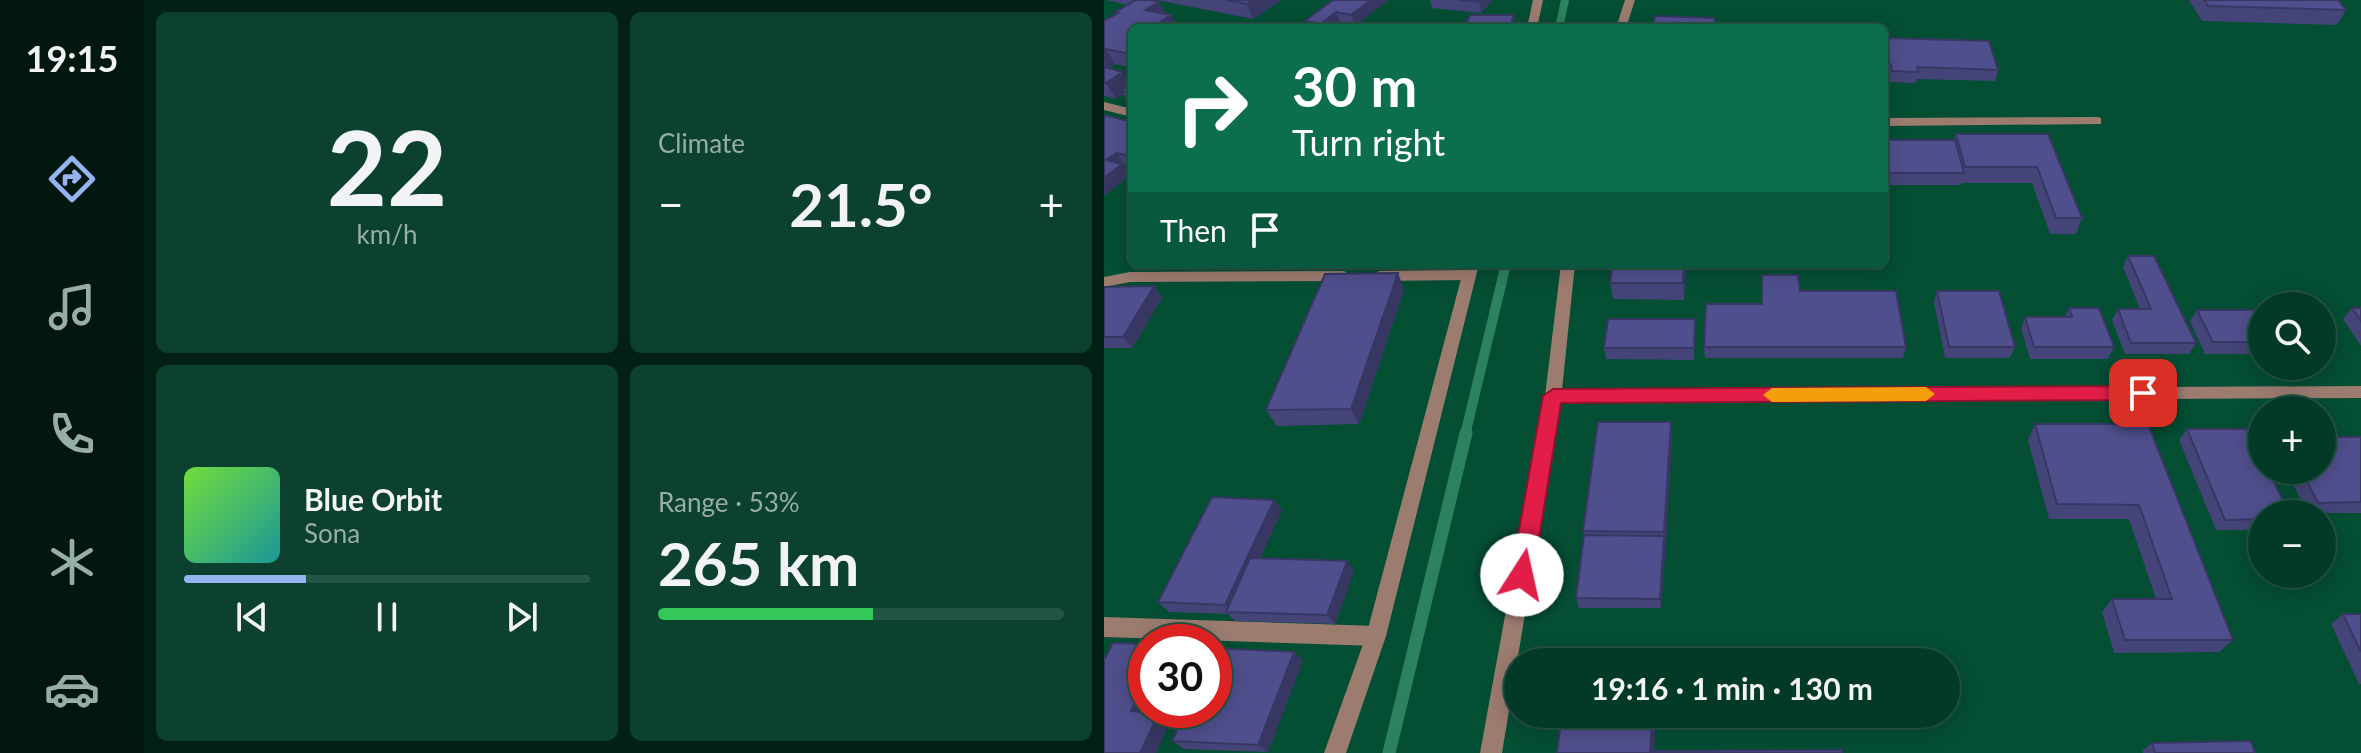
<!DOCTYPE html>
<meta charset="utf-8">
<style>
body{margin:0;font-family:Lato,sans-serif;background:#0d412f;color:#f1f3f6;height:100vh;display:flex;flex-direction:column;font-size:30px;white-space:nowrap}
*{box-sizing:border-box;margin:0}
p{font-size:26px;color:#97ada7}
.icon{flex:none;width:44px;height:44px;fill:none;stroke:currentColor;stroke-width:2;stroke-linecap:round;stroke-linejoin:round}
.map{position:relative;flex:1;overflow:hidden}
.details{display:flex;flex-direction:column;gap:12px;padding:12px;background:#022015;width:960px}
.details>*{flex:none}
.guide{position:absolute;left:24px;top:24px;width:760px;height:244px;border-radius:12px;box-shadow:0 4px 20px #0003,0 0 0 2px #245444;background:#0b6e4f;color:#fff;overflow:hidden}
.controls{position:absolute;left:1144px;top:292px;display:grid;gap:16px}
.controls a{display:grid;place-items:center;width:88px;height:88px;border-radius:50%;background:#033a27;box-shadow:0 4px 20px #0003,0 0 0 2px #245444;font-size:40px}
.speed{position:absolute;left:24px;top:624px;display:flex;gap:16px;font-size:40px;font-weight:700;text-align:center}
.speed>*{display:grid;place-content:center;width:104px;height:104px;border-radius:50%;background:#033a27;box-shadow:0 4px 20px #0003,0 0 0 2px #245444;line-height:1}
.speed .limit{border:12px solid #d22;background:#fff;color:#111}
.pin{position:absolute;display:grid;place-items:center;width:68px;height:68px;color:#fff;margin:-34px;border-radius:16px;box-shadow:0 4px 12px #0006}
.me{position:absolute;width:88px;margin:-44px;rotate:10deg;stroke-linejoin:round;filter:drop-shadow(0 0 6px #0008)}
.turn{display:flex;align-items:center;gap:28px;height:168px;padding:0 32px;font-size:36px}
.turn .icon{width:104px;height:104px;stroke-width:2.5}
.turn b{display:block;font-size:56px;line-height:68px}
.then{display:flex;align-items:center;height:76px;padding:0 32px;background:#0003;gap:16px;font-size:30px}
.big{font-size:60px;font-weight:700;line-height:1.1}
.details .card{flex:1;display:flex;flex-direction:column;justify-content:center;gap:12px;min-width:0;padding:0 28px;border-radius:12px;background:#0d412f}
.details .dial{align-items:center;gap:0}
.dial b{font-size:104px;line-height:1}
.song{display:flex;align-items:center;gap:24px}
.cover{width:96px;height:96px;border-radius:12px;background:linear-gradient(135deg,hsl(100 70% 55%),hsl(180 70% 35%))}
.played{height:8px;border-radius:4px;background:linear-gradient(90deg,#95b2f1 30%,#245444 30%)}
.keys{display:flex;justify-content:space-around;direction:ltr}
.heat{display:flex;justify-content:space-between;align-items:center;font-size:44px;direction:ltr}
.charge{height:12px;border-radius:6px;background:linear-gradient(90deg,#34c759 53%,#245444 0)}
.details .tiles{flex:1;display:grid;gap:12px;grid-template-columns:repeat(2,1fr)}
.trip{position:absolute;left:400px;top:648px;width:456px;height:80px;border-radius:40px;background:#033a27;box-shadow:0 4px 20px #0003,0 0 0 2px #245444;font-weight:700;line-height:80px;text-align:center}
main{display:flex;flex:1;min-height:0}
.tabs{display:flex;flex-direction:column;width:144px;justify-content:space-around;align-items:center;background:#011710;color:#97ada7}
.tabs .icon{width:56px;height:56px}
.tabs .active{color:#95b2f1}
.tabs b{font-size:36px;color:#f1f3f6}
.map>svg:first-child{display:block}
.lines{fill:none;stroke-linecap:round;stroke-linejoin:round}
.stream-far2{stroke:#2c825f;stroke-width:8}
.stream-far1{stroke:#2c825f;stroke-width:10}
.stream{stroke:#2c825f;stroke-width:13}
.lane{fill:#9d7c70;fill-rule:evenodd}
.street{fill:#9d7c70;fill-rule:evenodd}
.wall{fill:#454479}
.shaded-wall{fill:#383763}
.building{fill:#504f8d;stroke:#383763;stroke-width:2}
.route{fill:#e11d48;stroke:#92132f;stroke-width:2}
.slow{fill:#f59e0b}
</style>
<main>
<nav class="tabs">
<b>19:15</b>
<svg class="icon active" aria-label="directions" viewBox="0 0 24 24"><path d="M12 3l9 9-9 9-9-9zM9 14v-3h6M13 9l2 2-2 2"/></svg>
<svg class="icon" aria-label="music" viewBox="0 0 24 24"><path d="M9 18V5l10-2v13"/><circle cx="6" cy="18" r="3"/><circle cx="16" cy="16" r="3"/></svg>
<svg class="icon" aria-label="phone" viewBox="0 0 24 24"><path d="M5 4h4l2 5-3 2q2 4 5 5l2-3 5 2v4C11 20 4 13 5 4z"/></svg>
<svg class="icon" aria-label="climate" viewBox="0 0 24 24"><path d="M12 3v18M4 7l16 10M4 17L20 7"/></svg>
<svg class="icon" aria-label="car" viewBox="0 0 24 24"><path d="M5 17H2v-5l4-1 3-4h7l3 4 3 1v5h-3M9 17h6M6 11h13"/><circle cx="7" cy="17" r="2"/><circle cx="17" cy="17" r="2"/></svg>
</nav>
<section class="details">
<div class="tiles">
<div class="card dial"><b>22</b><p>km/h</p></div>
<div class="card"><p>Climate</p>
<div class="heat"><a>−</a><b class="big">21.5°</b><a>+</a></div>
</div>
<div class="card">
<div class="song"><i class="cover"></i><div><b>Blue Orbit</b><p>Sona</p></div></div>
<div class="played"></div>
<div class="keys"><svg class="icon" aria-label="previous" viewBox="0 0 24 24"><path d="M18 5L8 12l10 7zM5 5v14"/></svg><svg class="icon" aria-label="pause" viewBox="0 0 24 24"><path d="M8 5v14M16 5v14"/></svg><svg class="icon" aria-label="next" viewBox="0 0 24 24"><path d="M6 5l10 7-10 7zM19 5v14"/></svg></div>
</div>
<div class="card"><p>Range · 53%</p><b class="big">265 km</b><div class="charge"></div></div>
</div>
</section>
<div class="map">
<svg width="1257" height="753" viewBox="0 0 1257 753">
<rect width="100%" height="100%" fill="#044e34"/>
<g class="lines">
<path class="stream-far2" d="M455,28L461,0"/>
<path class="stream-far1" d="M361,435L402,264"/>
<path class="stream" d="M285,753L362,433"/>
<path class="lane" d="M0,102L28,109V117L0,110Z
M365,270L372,275L365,280L275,281L268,276L275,271Z
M240,271L247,276L240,281L26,282L0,287V277L26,272Z
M0,617L272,626L279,629L282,636L279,643L272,646L0,637Z"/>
<path class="street" d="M429,0H439L433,28H423Z
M521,0H531L522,28H512Z
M993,117L997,118V124L780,126V118Z
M361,264H375L282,636L242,753H220L262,636Z
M457,264H471L458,390L1257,386V398L456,402L398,753H376L441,396Z"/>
</g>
<path class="wall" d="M2,0H50L28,28V68L11,64L4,68L19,72L27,84H28V103L24,102L19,94L12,99L0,96V21L12,15L10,13L24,5Z
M53,0H177L149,19Z
M284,0L251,26L236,23L230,28H204L201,21Z
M326,0H388L377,13L328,8Z
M1085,0H1234L1242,10L1233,25L1098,21Z
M780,38L894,70L891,81L813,79L812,83L786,82L785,75H780Z
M0,115L28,122V166L20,164L19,165L26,176L0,195Z
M852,134H944L978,218L972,234H946L928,183H858L857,185H780V140H850Z
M1024,256L1092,343L1085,354H1021L1008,320L1014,309H1036L1019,267Z
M509,264H582L580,300L509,299L506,283Z
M658,275L696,291L802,347L799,358H601L600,347L658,304Z
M50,286L58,298L28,348H0V287Z
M300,289L255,424L173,426L162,410Z
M833,291L911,347L906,358H841L830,302Z
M965,308L1010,347L1004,359H926L917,328L921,317H961Z
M1248,308H1257V346L1239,319Z
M1093,310H1158V354H1101L1086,321Z
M591,319L590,360L502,359L500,348Z
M931,424H1044L1129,640L1115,652L1010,653L998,612L1008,599H1052L1025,519H945L924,440Z
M1083,429L1158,514V530H1112L1075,440Z
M1257,437V513H1203L1182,470H1218Z
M568,438L557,608H475L472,598L480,535L479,531Z
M178,510L156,558L250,571L231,624L131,621L124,614L65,612L54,602Z
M1239,614H1257V684H1255L1227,624Z
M199,660L164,752L80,749L68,741Z
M1048,743L1151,753H1039V750Z"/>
<path class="shaded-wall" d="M148,0H177L149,19L143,4Z
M267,0H284L251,26L247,15Z
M377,0H388L377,13L375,2Z
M55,2L63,17L41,10Z
M232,12L236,23L230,28H219L217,24Z
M67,15L74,28H46Z
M410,15L411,28H405Z
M2,49L11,64L0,71V50Z
M19,72L28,86L17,91L19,94L12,99L2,83Z
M13,153L26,176L0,195V178L2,160Z
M580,264H582L580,300L579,283Z
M294,273L300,289L255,424L247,409Z
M50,286L58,298L28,348L19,337Z
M567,422L568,438L562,546L560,532Z
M170,500L178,510L132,612H128L121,605Z
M560,536L562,546L557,608L556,599Z
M243,561L250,571L231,624L223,615Z
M190,652L199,660L164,752L154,745Z
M42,681V710H44L40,719L27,711Z
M55,713L67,720L52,753H36Z
M549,714H552L550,753H546Z"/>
<path class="building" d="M32,0H47L55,2L41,10L67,15L46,28H28V39L24,41L28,42V53L26,54L2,49L0,50V21L14,13H10Z
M122,0H148L143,4Z
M229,0H267L247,15L232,12L217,24L201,21Z
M355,0H377L375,2Z
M1100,0H1234L1242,10L1104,6Z
M366,15H410L405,28H361Z
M551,16L611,18L610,28H548Z
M780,38L885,41L894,70L813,67L814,72L788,71L787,64H780Z
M0,67L19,72L2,83L0,82Z
M28,84V94L17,91Z
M0,115L28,122V157L13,153L2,160L18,164L0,178Z
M852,134H944L978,218H952L933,167H861Z
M780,140H851L860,173H780Z
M1024,256H1050L1092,343H1027L1014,309H1047Z
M509,264H580L579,283H506Z
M294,273L247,409L162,410L221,274Z
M658,275H694L696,291H792L802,347H600L602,304H658Z
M50,286L19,337H0V287Z
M833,291H895L911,347H845Z
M1167,303H1197L1198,306H1169Z
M965,308H995L1010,347H930L921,317H968Z
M1248,308H1257V321Z
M1093,310H1158V342H1109Z
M504,319H591L590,348H500Z
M494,422H567L560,532L479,531Z
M931,424H1044L1129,640H1021L1008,599H1068L1035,505L953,504Z
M1083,429H1145L1158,457V470H1164L1186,514H1158V519L1121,520Z
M1218,437H1257V502L1214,503L1197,470H1218Z
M108,497L170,500L121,605L54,602Z
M480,535L560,536L556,599L472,598Z
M146,558L243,561L223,615L122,612Z
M1239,614H1257V652Z
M9,643L42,644V681L27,711L55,713L36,753H0V660Z
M110,648L190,652L154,745L68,741L82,710H110Z
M466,652H553L552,662H464Z
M458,714H549L546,753H453Z
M1147,741L1151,753H1051L1048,743Z
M738,750V753H550V751Z"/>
<path class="route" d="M1039,386L1049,393L1039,400L457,403L429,575L425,582L418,585L410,582L407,575L439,396L449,389Z"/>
<path class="slow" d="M822,387L831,394L822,401L668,402L659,395L668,388Z"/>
</svg>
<div class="controls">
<a><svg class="icon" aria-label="search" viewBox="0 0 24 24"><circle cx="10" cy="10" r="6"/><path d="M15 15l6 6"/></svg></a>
<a>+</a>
<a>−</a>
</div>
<div class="speed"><div class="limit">30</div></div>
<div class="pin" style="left:1039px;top:393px;background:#d93025"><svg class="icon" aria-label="arrive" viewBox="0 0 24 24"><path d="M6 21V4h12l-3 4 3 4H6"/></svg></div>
<svg class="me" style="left:418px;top:575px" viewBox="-20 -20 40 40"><circle r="19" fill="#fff"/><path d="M0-13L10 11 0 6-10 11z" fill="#e11d48"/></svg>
<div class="trip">19:16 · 1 min · 130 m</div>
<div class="guide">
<div class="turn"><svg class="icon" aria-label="right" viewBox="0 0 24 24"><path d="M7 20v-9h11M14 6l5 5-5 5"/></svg><div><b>30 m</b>Turn right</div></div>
<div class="then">Then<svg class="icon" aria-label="arrive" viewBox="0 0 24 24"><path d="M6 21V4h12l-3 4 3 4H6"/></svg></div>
</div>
</div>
</main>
